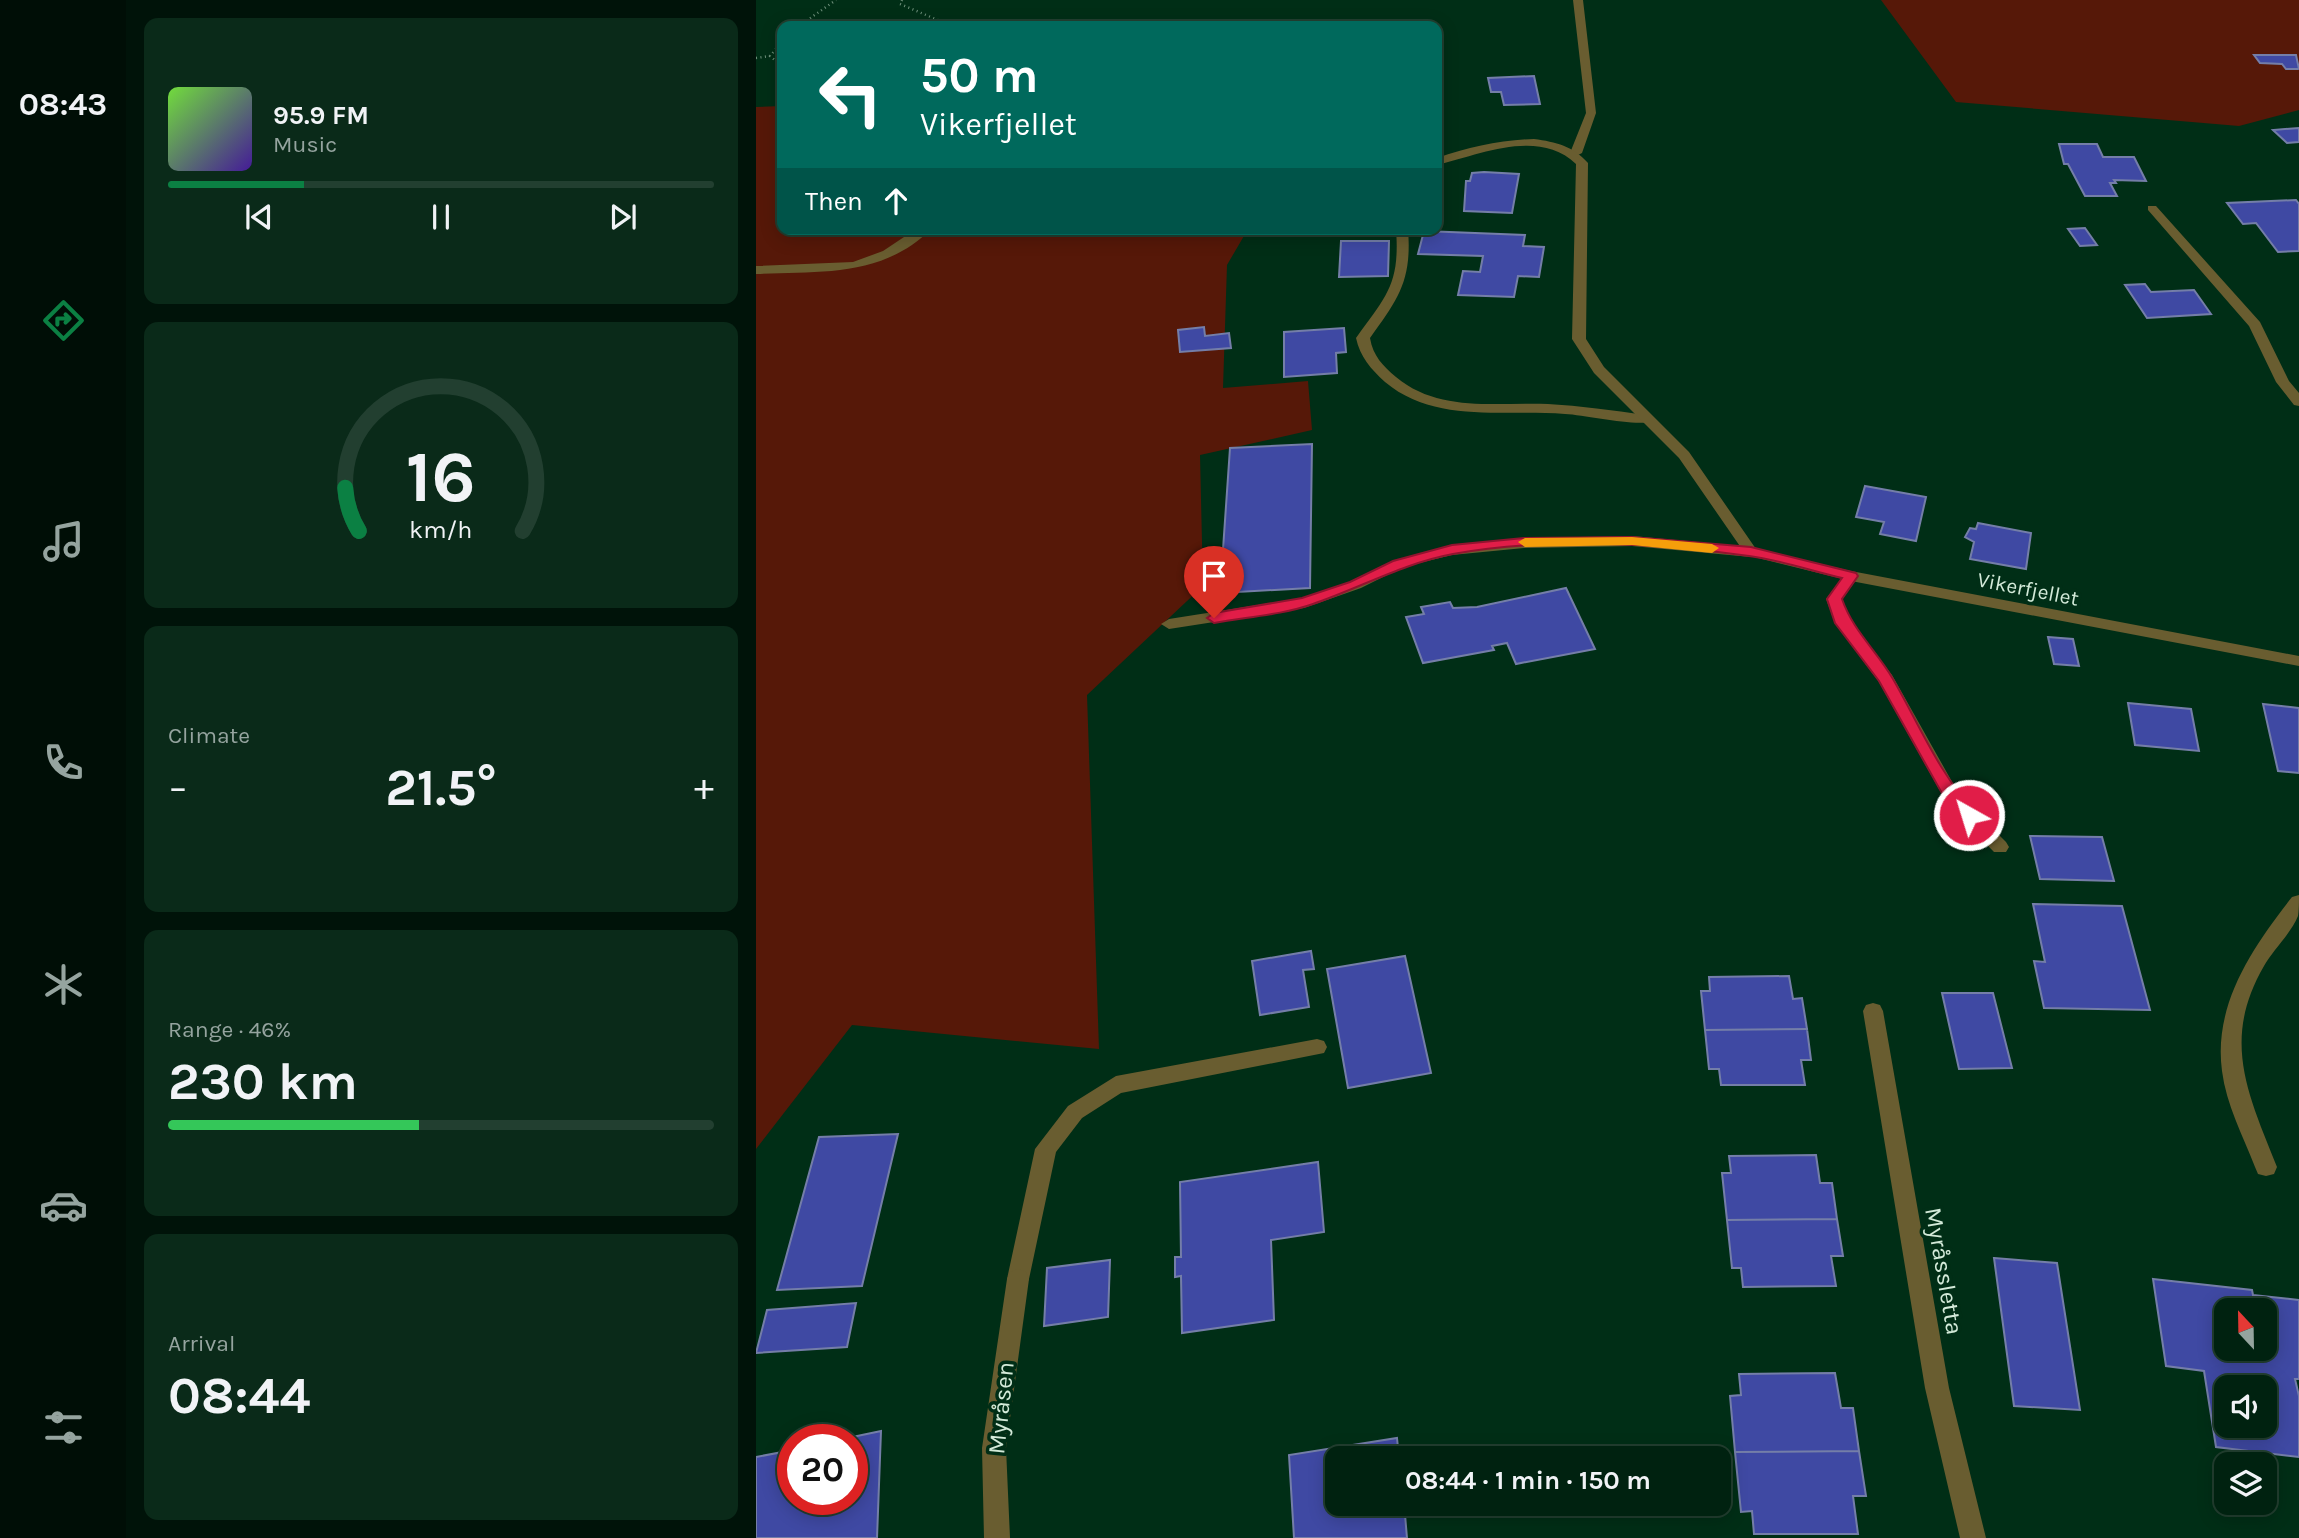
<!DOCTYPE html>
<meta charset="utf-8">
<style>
body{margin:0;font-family:Karla,sans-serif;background:#0a2a19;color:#f1f3f6;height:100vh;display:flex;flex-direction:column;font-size:26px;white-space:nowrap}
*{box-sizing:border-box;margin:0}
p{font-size:23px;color:#95a49f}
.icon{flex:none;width:38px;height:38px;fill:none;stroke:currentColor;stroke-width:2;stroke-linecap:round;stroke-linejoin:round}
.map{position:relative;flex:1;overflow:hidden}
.drawer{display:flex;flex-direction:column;gap:18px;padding:18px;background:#001309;width:630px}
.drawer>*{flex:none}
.hud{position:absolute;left:21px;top:21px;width:665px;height:214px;border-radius:14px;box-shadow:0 4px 18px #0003,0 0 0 2px #223f30;background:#00695c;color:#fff;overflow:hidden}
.needle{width:46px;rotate:338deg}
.tools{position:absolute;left:1458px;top:1298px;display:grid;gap:14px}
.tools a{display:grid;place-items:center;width:63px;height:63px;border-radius:14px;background:#002210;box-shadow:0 4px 18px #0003,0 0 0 2px #223f30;font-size:35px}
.speed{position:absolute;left:21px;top:1424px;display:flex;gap:14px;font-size:35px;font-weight:700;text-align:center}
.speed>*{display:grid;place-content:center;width:91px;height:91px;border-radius:50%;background:#002210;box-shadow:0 4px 18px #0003,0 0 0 2px #223f30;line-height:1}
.speed .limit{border:10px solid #d22;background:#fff;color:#111}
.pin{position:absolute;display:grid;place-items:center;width:60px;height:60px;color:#fff;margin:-72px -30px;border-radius:50% 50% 50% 0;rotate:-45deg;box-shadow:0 0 7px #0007}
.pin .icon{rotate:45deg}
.me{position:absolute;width:77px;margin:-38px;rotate:321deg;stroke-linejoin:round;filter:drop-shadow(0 0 5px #0008)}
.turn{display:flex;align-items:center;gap:24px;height:147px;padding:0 28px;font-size:32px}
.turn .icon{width:91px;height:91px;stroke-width:2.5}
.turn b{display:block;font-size:49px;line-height:60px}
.then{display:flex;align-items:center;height:66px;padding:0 28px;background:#0003;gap:14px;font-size:26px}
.big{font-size:52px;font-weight:700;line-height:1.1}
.drawer .widget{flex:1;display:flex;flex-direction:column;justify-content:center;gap:10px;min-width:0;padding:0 24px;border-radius:14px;background:#0a2a19}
.drawer .dial{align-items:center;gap:0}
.dial svg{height:182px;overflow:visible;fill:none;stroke:#223f30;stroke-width:7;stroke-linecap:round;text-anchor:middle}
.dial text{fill:#f1f3f6;stroke:none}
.song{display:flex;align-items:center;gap:21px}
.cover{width:84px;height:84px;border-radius:10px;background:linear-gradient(135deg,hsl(100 70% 55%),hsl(260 70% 35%))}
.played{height:7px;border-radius:4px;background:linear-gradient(90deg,#0b8043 25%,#223f30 25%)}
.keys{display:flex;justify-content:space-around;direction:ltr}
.heat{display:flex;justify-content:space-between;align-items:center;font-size:38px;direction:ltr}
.charge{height:10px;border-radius:5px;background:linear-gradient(90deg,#34c759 46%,#223f30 0)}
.trip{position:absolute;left:569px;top:1446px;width:406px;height:70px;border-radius:14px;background:#002210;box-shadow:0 4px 18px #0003,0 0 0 2px #223f30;font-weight:700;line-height:70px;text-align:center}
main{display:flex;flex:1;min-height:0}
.tab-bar{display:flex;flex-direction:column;width:126px;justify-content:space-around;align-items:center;background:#000e06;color:#95a49f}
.tab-bar .icon{width:49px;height:49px}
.tab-bar .selected{color:#0b8043}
.tab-bar b{font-size:32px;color:#f1f3f6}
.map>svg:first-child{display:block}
.green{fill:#561808}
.building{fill:#3f49a3;stroke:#747ea8;stroke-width:2;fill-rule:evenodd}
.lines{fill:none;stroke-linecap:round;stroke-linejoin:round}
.path{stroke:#70927d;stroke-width:2.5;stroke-dasharray:1 3.5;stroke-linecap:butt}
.service{fill:#695d30;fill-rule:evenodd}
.minor{fill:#695d30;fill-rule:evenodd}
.route{fill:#e11d48;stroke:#92132f;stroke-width:2}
.slow{fill:#f59e0b}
.labels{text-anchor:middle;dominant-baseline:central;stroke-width:7;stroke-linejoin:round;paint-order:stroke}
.street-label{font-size:21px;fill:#d3ead9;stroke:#002e16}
.near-street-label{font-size:24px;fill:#d3ead9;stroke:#002e16}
</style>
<main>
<nav class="tab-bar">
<b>08:43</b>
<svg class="icon selected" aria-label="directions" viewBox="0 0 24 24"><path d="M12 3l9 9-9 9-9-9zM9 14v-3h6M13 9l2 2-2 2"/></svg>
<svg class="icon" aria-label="music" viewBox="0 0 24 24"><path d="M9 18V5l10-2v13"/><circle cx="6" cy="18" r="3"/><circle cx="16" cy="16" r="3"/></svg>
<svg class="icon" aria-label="phone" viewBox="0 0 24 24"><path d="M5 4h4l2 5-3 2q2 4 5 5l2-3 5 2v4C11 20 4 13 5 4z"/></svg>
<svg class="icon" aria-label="climate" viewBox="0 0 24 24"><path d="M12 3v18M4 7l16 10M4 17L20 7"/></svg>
<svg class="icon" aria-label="car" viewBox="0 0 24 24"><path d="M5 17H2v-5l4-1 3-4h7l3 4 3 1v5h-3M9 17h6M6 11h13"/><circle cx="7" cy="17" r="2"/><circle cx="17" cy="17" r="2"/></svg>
<svg class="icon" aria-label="filters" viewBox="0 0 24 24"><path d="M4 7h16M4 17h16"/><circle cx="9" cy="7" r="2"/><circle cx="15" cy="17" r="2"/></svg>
</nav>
<section class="drawer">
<div class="widget">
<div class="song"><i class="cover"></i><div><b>95.9 FM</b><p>Music</p></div></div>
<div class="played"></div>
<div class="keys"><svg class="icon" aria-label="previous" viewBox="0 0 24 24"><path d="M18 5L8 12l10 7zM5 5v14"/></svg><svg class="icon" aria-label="pause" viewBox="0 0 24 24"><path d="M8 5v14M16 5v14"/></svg><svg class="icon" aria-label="next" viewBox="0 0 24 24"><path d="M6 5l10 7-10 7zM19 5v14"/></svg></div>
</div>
<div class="widget dial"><svg viewBox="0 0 100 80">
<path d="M14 69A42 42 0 1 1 86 69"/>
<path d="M14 69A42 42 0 0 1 8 50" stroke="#0b8043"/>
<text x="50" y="56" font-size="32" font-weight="700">16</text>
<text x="50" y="72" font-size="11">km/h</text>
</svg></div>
<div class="widget"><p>Climate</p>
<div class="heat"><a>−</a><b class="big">21.5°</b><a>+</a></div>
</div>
<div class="widget"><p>Range · 46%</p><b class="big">230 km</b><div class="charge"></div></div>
<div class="widget"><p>Arrival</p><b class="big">08:44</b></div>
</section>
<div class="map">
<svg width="1543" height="1538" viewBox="0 0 1543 1538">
<rect width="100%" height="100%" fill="#002e16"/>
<path class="green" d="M1125,0H1543V110L1483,126L1200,102Z
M26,106V229H492L471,265L467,388L552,381L556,430L444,455L447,586L331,695L343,1049L96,1025L0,1149V107Z"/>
<path class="building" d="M1498,55H1540L1543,69H1530L1526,64L1504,63Z
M778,76L784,104L748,105L745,92H735L732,78Z
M1543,128V142L1531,143L1517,130Z
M1303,144H1341L1347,157H1378L1390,181L1358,180L1360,183H1354L1361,196H1329L1312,164H1308Z
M728,172L763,174L756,213L708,211L710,181H714L716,173Z
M1540,200L1543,204V251L1522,252L1500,223L1487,224L1471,203Z
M1329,228L1341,245L1324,246L1312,229Z
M668,231L769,235L767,246L788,247L783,277L762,276L758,297L702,295L707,271L724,272L727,256L662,254Z
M585,241H633L632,276L583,277Z
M1389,284L1395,292L1438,290L1455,314L1391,318L1369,285Z
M448,327L449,336L473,333L475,348L424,352L422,330Z
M588,328L590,352L580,353L581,373L528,377V332Z
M556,444L554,588L464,593L474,448Z
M1109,486L1170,497L1160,541L1124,534L1128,522L1100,517Z
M1222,523L1275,533L1270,569L1214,559L1218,542L1209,537L1214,528L1220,529Z
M810,588L839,649L760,664L751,643L736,646L738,650L667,663L650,617L668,614L665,607L694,602L697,608L721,607Z
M1292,637L1317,639L1323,666L1298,664Z
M1372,703L1435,709L1443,751L1379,745Z
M1507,704L1543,708V773L1522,771Z
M1274,836L1346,837L1358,881L1284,879Z
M1277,904L1366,906L1394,1010L1288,1008L1278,961L1289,962Z
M555,951L558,969L547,970L553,1007L504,1015L496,961Z
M649,956L675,1073L592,1088L571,969Z
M1033,976L1037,999L1046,998L1051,1029L949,1030L945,991H954L953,977Z
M1186,993H1237L1256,1068L1203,1069Z
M1051,1029L1055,1060H1045L1049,1085H965L963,1069H953L949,1030Z
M142,1134L106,1286L21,1290L63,1137Z
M1060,1155L1064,1183H1076L1081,1219L971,1220L966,1173H975L973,1156Z
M562,1162L568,1232L515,1240L518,1320L426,1333L425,1276L419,1277V1257H425L424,1182Z
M1081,1219L1087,1256H1075L1080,1286L987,1287L985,1268H976L971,1220Z
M1238,1258L1301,1263L1324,1410L1258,1406Z
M354,1260L352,1317L288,1326L291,1268Z
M1397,1279L1496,1290L1497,1295L1543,1300V1379H1539L1543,1396V1457L1460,1447L1448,1371L1410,1366ZM1470,1311H1508V1349H1470ZM1470,1388H1508V1426H1470Z
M100,1303L91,1347L0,1353L11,1310Z
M1079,1373L1085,1408H1097L1103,1451L979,1452L974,1396L985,1395L983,1374Z
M125,1431L121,1538H0V1457L37,1450V1500H96V1440H82Z
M641,1438L643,1458H581V1503H648L651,1538H538L533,1455Z
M1103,1451L1110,1496H1097L1102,1534H998L996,1511L985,1512L979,1452Z"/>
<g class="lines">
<path class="path" d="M146,0L144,4L196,26
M43,26L80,0
M26,42L14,56L26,66
M0,58L14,56"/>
<path class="service" d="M817,0H827L840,113L826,153L820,156L814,153L830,113Z
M1392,206H1400L1504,322L1533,381L1543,393V406L1538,405L1520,382L1493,326L1392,210Z
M640,229H652C656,280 643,298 614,338C617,356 627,366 640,377C683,413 740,402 792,404C824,406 857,410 889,415L896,419L894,422C876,426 830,415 809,414C748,409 679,424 629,382C615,369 604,357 600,338C631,295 644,284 640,229Z
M876,536L995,547L1003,552L995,557L876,546L768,548L696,555L647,567L605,588L548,608L413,629L405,624L413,619L546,598L593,582L637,561L696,545L768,538Z
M1095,571L1103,576L1086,599L1095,622L1136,675L1204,796L1250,842L1253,847L1250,852H1238L1192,805L1123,682L1079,623L1070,599L1090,573Z
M1543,895C1543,901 1543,911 1542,916C1536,932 1517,950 1508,966C1465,1040 1492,1094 1521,1167L1518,1174L1510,1176L1502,1174L1499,1167C1487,1136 1470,1104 1466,1071C1457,1004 1497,947 1536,897Z
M561,1039L568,1041L571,1047L568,1053L365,1093L326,1118L300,1152L273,1279L270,1286L262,1289L254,1286L251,1279L279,1149L312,1106L360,1076Z"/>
<path class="minor" d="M778,139C800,142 817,146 832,163L830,339L848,367L933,452L1000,549L1095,571L1543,656V666L1095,581L990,555L923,458L838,373L816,339L820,164C782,128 724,155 681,165V158C713,147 745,140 778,139Z
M160,229H175C126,278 63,271 0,274V266L97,262L127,251Z
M1117,1003L1124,1005L1127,1011L1193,1388L1230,1538H1204L1169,1388L1107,1011L1110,1005Z
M262,1269L270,1272L273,1279L250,1448L254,1538H228L226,1448L251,1279L254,1272Z"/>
</g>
<path class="route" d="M876,537L995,547L1100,573L1102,576L1086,599C1097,631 1121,651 1137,679C1163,724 1183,774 1219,811V820H1208L1192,804L1123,681L1079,623L1071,599L1086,578C1055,571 1024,560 993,556C903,543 786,537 697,554C648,563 604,588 557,604C526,615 490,617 458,623L451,618L458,613L546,598L594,582L637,561L696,545L768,538Z"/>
<path class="slow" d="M876,537L956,544L963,548L956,553L876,545L769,547L762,542L769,538Z"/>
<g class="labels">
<g class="street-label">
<text transform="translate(1272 589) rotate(11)">Vikerfjellet</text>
</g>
<g class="near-street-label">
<text transform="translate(1188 1271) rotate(80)">Myråssletta</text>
<text transform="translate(245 1408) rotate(-84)">Myråsen</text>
</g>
</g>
</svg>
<div class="tools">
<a><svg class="needle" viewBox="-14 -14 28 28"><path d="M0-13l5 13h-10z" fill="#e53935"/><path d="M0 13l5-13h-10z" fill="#95a49f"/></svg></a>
<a><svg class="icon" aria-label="sound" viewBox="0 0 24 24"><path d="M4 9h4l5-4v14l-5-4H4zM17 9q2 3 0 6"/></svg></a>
<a><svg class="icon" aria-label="layers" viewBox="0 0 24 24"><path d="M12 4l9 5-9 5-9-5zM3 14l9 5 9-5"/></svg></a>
</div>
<div class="speed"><div class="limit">20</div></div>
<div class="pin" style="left:458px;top:618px;background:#d93025"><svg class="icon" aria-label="arrive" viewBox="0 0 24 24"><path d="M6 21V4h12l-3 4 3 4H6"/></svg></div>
<svg class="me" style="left:1213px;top:815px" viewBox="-20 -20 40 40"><circle r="17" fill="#e11d48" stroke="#fff" stroke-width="3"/><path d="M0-11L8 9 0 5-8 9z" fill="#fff"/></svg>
<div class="trip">08:44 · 1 min · 150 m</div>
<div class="hud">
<div class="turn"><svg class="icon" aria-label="left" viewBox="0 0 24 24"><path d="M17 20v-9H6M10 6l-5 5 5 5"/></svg><div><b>50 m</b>Vikerfjellet</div></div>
<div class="then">Then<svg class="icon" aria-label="ahead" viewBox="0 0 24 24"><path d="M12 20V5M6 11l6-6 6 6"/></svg></div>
</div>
</div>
</main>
